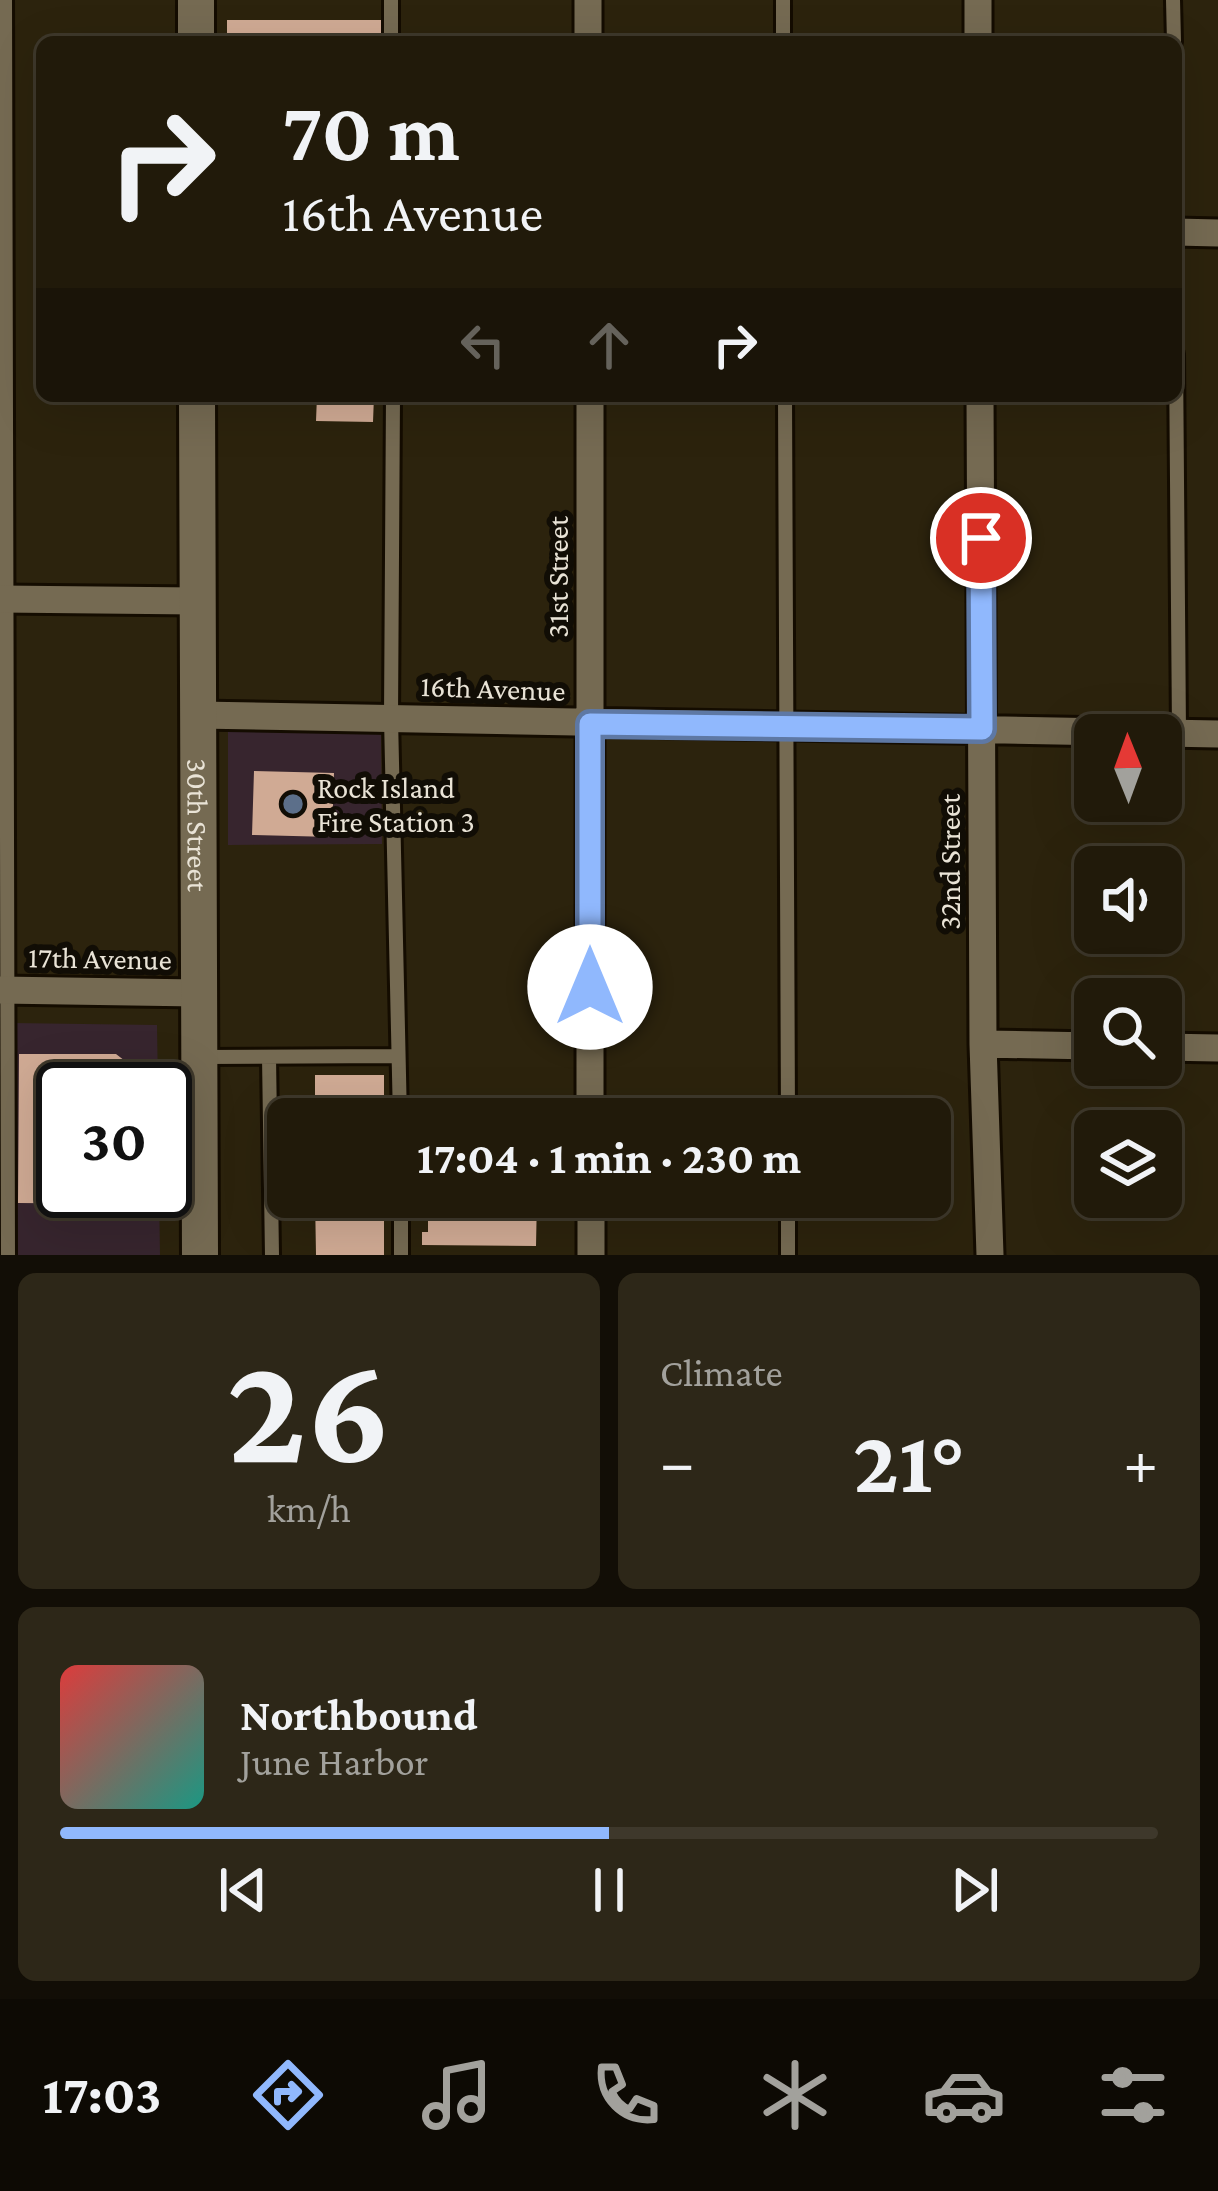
<!DOCTYPE html>
<meta charset="utf-8">
<style>
body{margin:0;font-family:"Crimson Pro",serif;background:#2d2718;color:#f1f3f6;height:100vh;display:flex;flex-direction:column;font-size:45px;white-space:nowrap}
*{box-sizing:border-box;margin:0}
p{font-size:39px;color:#a2a19c}
.icon{flex:none;width:66px;height:66px;fill:none;stroke:currentColor;stroke-width:2;stroke-linecap:round;stroke-linejoin:round}
.map{position:relative;height:1255px;overflow:hidden}
.drawer{display:flex;flex-direction:column;gap:18px;padding:18px;background:#120e06;flex:1}
.drawer>*{flex:none}
.banner{position:absolute;left:36px;top:36px;width:1146px;height:366px;border-radius:18px;box-shadow:0 12px 48px #0002,0 0 0 3px #3e382b;background:#211a0a;color:#f1f3f6;overflow:hidden}
.needle{width:78px;rotate:359deg}
.buttons{position:absolute;left:1074px;top:714px;display:grid;gap:24px}
.buttons a{display:grid;place-items:center;width:108px;height:108px;border-radius:18px;background:#211a0a;box-shadow:0 12px 48px #0002,0 0 0 3px #3e382b;font-size:60px}
.speed{position:absolute;left:36px;top:1062px;display:flex;gap:24px;font-size:60px;font-weight:700;text-align:center}
.speed>*{display:grid;place-content:center;width:156px;height:156px;border-radius:50%;background:#211a0a;box-shadow:0 12px 48px #0002,0 0 0 3px #3e382b;line-height:1}
.speed .limit{border:6px solid #111;border-radius:18px;background:#fff;color:#111}
.pin{position:absolute;display:grid;place-items:center;width:102px;height:102px;color:#fff;margin:-51px;border:6px solid #fff;border-radius:50%;box-shadow:0 3px 12px #0007}
.me{position:absolute;width:132px;margin:-66px;rotate:0deg;stroke-linejoin:round;filter:drop-shadow(0 0 9px #0008)}
.turn{display:flex;align-items:center;gap:42px;height:252px;padding:0 48px;font-size:54px}
.turn .icon{width:156px;height:156px;stroke-width:2.5}
.turn b{display:block;font-size:84px;line-height:102px}
.lanes{display:flex;align-items:center;height:114px;padding:0 48px;background:#0003;justify-content:center;gap:60px;direction:ltr}
.lanes .off{opacity:.35}
.big{font-size:90px;font-weight:700;line-height:1.1}
.drawer .card{flex:1;display:flex;flex-direction:column;justify-content:center;gap:18px;min-width:0;padding:0 42px;border-radius:18px;background:#2d2718}
.drawer .dial{align-items:center;gap:0}
.dial b{font-size:156px;line-height:1}
.song{display:flex;align-items:center;gap:36px}
.cover{width:144px;height:144px;border-radius:18px;background:linear-gradient(135deg,hsl(0 70% 55%),hsl(170 70% 35%))}
.played{height:12px;border-radius:6px;background:linear-gradient(90deg,#90b8fd 50%,#3e382b 50%)}
.keys{display:flex;justify-content:space-around;direction:ltr}
.heat{display:flex;justify-content:space-between;align-items:center;font-size:66px;direction:ltr}
.drawer .tiles{flex:1;display:grid;gap:18px;grid-template-columns:1fr 1fr}
.card:last-child{grid-column:span 2}
.trip{position:absolute;left:267px;top:1098px;width:684px;height:120px;border-radius:18px;background:#211a0a;box-shadow:0 12px 48px #0002,0 0 0 3px #3e382b;font-weight:700;line-height:120px;text-align:center}
.menu{display:flex;height:192px;justify-content:space-around;align-items:center;background:#0d0a04;color:#a2a19c}
.menu .icon{width:84px;height:84px}
.menu .on{color:#90b8fd}
.menu b{font-size:54px;color:#f1f3f6}
.map>svg:first-child{display:block}
.commercial{fill:#37252e}
.building{fill:#d0aa94}
.lines{fill:none;stroke-linecap:round;stroke-linejoin:round}
.service-casing{stroke:#140c00;stroke-width:20}
.minor-casing{stroke:#140c00;stroke-width:33}
.tertiary-casing{stroke:#140c00;stroke-width:42}
.service{stroke:#756a52;stroke-width:14}
.minor{stroke:#756a52;stroke-width:27}
.tertiary{stroke:#756a52;stroke-width:36}
.route-casing{stroke:#5e78a4;stroke-width:30}
.route{stroke:#90b8fd;stroke-width:21}
.service-dot{fill:#5c6f8a;stroke:#110d05;stroke-width:4.5}
.labels{text-anchor:middle;dominant-baseline:central;stroke-width:12;stroke-linejoin:round;paint-order:stroke}
.street-label{font-size:30px;fill:#e9e3d6;stroke:#110d05}
.poi-label{font-size:30px;fill:#e9e3d6;stroke:#110d05;text-anchor:start}
</style>
<div class="map">
<svg width="1218" height="1255" viewBox="0 0 1218 1255">
<rect width="100%" height="100%" fill="#2c230d"/>
<path class="commercial" d="M381,731L382,844L228,845V732Z
M12,1023L157,1025L158,1089H63V1191H159L160,1255H0V1072L13,1070Z"/>
<path class="building" d="M227,20H385V42H227Z
M317,396H374L373,422L316,421Z
M254,771L334,773L332,837L252,835Z
M19,1054H116L129,1064V1089H63V1191H129V1204L18,1203Z
M315,1075H384V1119H315Z
M315,1197H384V1255H316Z
M428,1197H537L536,1246L422,1245V1232H428Z"/>
<g class="lines">
<defs>
<path id="service" d="M5,0L8,1255
M391,0V42
M783,0V42
M1173,0L1174,42
M1176,354L1179,733
M393,396L391,718L400,1119
M785,396L788,1119
M204,1057L397,1056
M269,1057L272,1255
M788,1197V1255
M401,1255V1197"/>
<path id="minor" d="M588,0V42
M978,0V42
M1176,232L1218,233
M590,396V1119
M980,396L983,1044L990,1255
M0,599L197,601
M199,715L1218,734
M0,990L198,993
M983,1044L1095,1046
M1161,1047L1218,1048
M591,1197V1255"/>
<g id="tertiary">
<path d="M196,0V42"/>
<path id="s1" d="M197,396L200,1255"/>
</g>
</defs>
<use href="#service" class="service-casing"/>
<use href="#minor" class="minor-casing"/>
<use href="#tertiary" class="tertiary-casing"/>
<use href="#service" class="service"/>
<use href="#minor" class="minor"/>
<use href="#tertiary" class="tertiary"/>
</g>
<g class="lines">
<defs>
<path id="route" d="M590,987V724L982,729L981,538"/>
</defs>
<use href="#route" class="route-casing"/>
<use href="#route" class="route"/>
</g>
<circle class="service-dot" cx="293" cy="804" r="12"/>
<g class="labels">
<g class="street-label">
<text transform="translate(557 577) rotate(-90)">31st Street</text>
<text transform="translate(493 688) rotate(2)">16th Avenue</text>
<text stroke="none"><textPath href="#s1" startOffset="429">30th Street</textPath></text>
<text transform="translate(949 862) rotate(-90)">32nd Street</text>
<text transform="translate(100 958) rotate(1)">17th Avenue</text>
</g>
<g class="poi-label">
<text x="317" y="787">Rock Island<tspan x="317" dy="34">Fire Station 3</tspan></text>
</g>
</g>
</svg>
<div class="buttons">
<a><svg class="needle" viewBox="-14 -14 28 28"><path d="M0-13l5 13h-10z" fill="#e53935"/><path d="M0 13l5-13h-10z" fill="#a2a19c"/></svg></a>
<a><svg class="icon" aria-label="sound" viewBox="0 0 24 24"><path d="M4 9h4l5-4v14l-5-4H4zM17 9q2 3 0 6"/></svg></a>
<a><svg class="icon" aria-label="search" viewBox="0 0 24 24"><circle cx="10" cy="10" r="6"/><path d="M15 15l6 6"/></svg></a>
<a><svg class="icon" aria-label="layers" viewBox="0 0 24 24"><path d="M12 4l9 5-9 5-9-5zM3 14l9 5 9-5"/></svg></a>
</div>
<div class="speed"><div class="limit">30</div></div>
<div class="pin" style="left:981px;top:538px;background:#d93025"><svg class="icon" aria-label="arrive" viewBox="0 0 24 24"><path d="M6 21V4h12l-3 4 3 4H6"/></svg></div>
<svg class="me" style="left:590px;top:987px" viewBox="-20 -20 40 40"><circle r="19" fill="#fff"/><path d="M0-13L10 11 0 6-10 11z" fill="#90b8fd"/></svg>
<div class="trip">17:04 · 1 min · 230 m</div>
<div class="banner">
<div class="turn"><svg class="icon" aria-label="right" viewBox="0 0 24 24"><path d="M7 20v-9h11M14 6l5 5-5 5"/></svg><div><b>70 m</b>16th Avenue</div></div>
<div class="lanes"><svg class="icon off" aria-label="left" viewBox="0 0 24 24"><path d="M17 20v-9H6M10 6l-5 5 5 5"/></svg><svg class="icon off" aria-label="ahead" viewBox="0 0 24 24"><path d="M12 20V5M6 11l6-6 6 6"/></svg><svg class="icon" aria-label="right" viewBox="0 0 24 24"><path d="M7 20v-9h11M14 6l5 5-5 5"/></svg></div>
</div>
</div>
<section class="drawer">
<div class="tiles">
<div class="card dial"><b>26</b><p>km/h</p></div>
<div class="card"><p>Climate</p>
<div class="heat"><a>−</a><b class="big">21°</b><a>+</a></div>
</div>
<div class="card">
<div class="song"><i class="cover"></i><div><b>Northbound</b><p>June Harbor</p></div></div>
<div class="played"></div>
<div class="keys"><svg class="icon" aria-label="previous" viewBox="0 0 24 24"><path d="M18 5L8 12l10 7zM5 5v14"/></svg><svg class="icon" aria-label="pause" viewBox="0 0 24 24"><path d="M8 5v14M16 5v14"/></svg><svg class="icon" aria-label="next" viewBox="0 0 24 24"><path d="M6 5l10 7-10 7zM19 5v14"/></svg></div>
</div>
</div>
</section>
<nav class="menu">
<b>17:03</b>
<svg class="icon on" aria-label="directions" viewBox="0 0 24 24"><path d="M12 3l9 9-9 9-9-9zM9 14v-3h6M13 9l2 2-2 2"/></svg>
<svg class="icon" aria-label="music" viewBox="0 0 24 24"><path d="M9 18V5l10-2v13"/><circle cx="6" cy="18" r="3"/><circle cx="16" cy="16" r="3"/></svg>
<svg class="icon" aria-label="phone" viewBox="0 0 24 24"><path d="M5 4h4l2 5-3 2q2 4 5 5l2-3 5 2v4C11 20 4 13 5 4z"/></svg>
<svg class="icon" aria-label="climate" viewBox="0 0 24 24"><path d="M12 3v18M4 7l16 10M4 17L20 7"/></svg>
<svg class="icon" aria-label="car" viewBox="0 0 24 24"><path d="M5 17H2v-5l4-1 3-4h7l3 4 3 1v5h-3M9 17h6M6 11h13"/><circle cx="7" cy="17" r="2"/><circle cx="17" cy="17" r="2"/></svg>
<svg class="icon" aria-label="filters" viewBox="0 0 24 24"><path d="M4 7h16M4 17h16"/><circle cx="9" cy="7" r="2"/><circle cx="15" cy="17" r="2"/></svg>
</nav>
